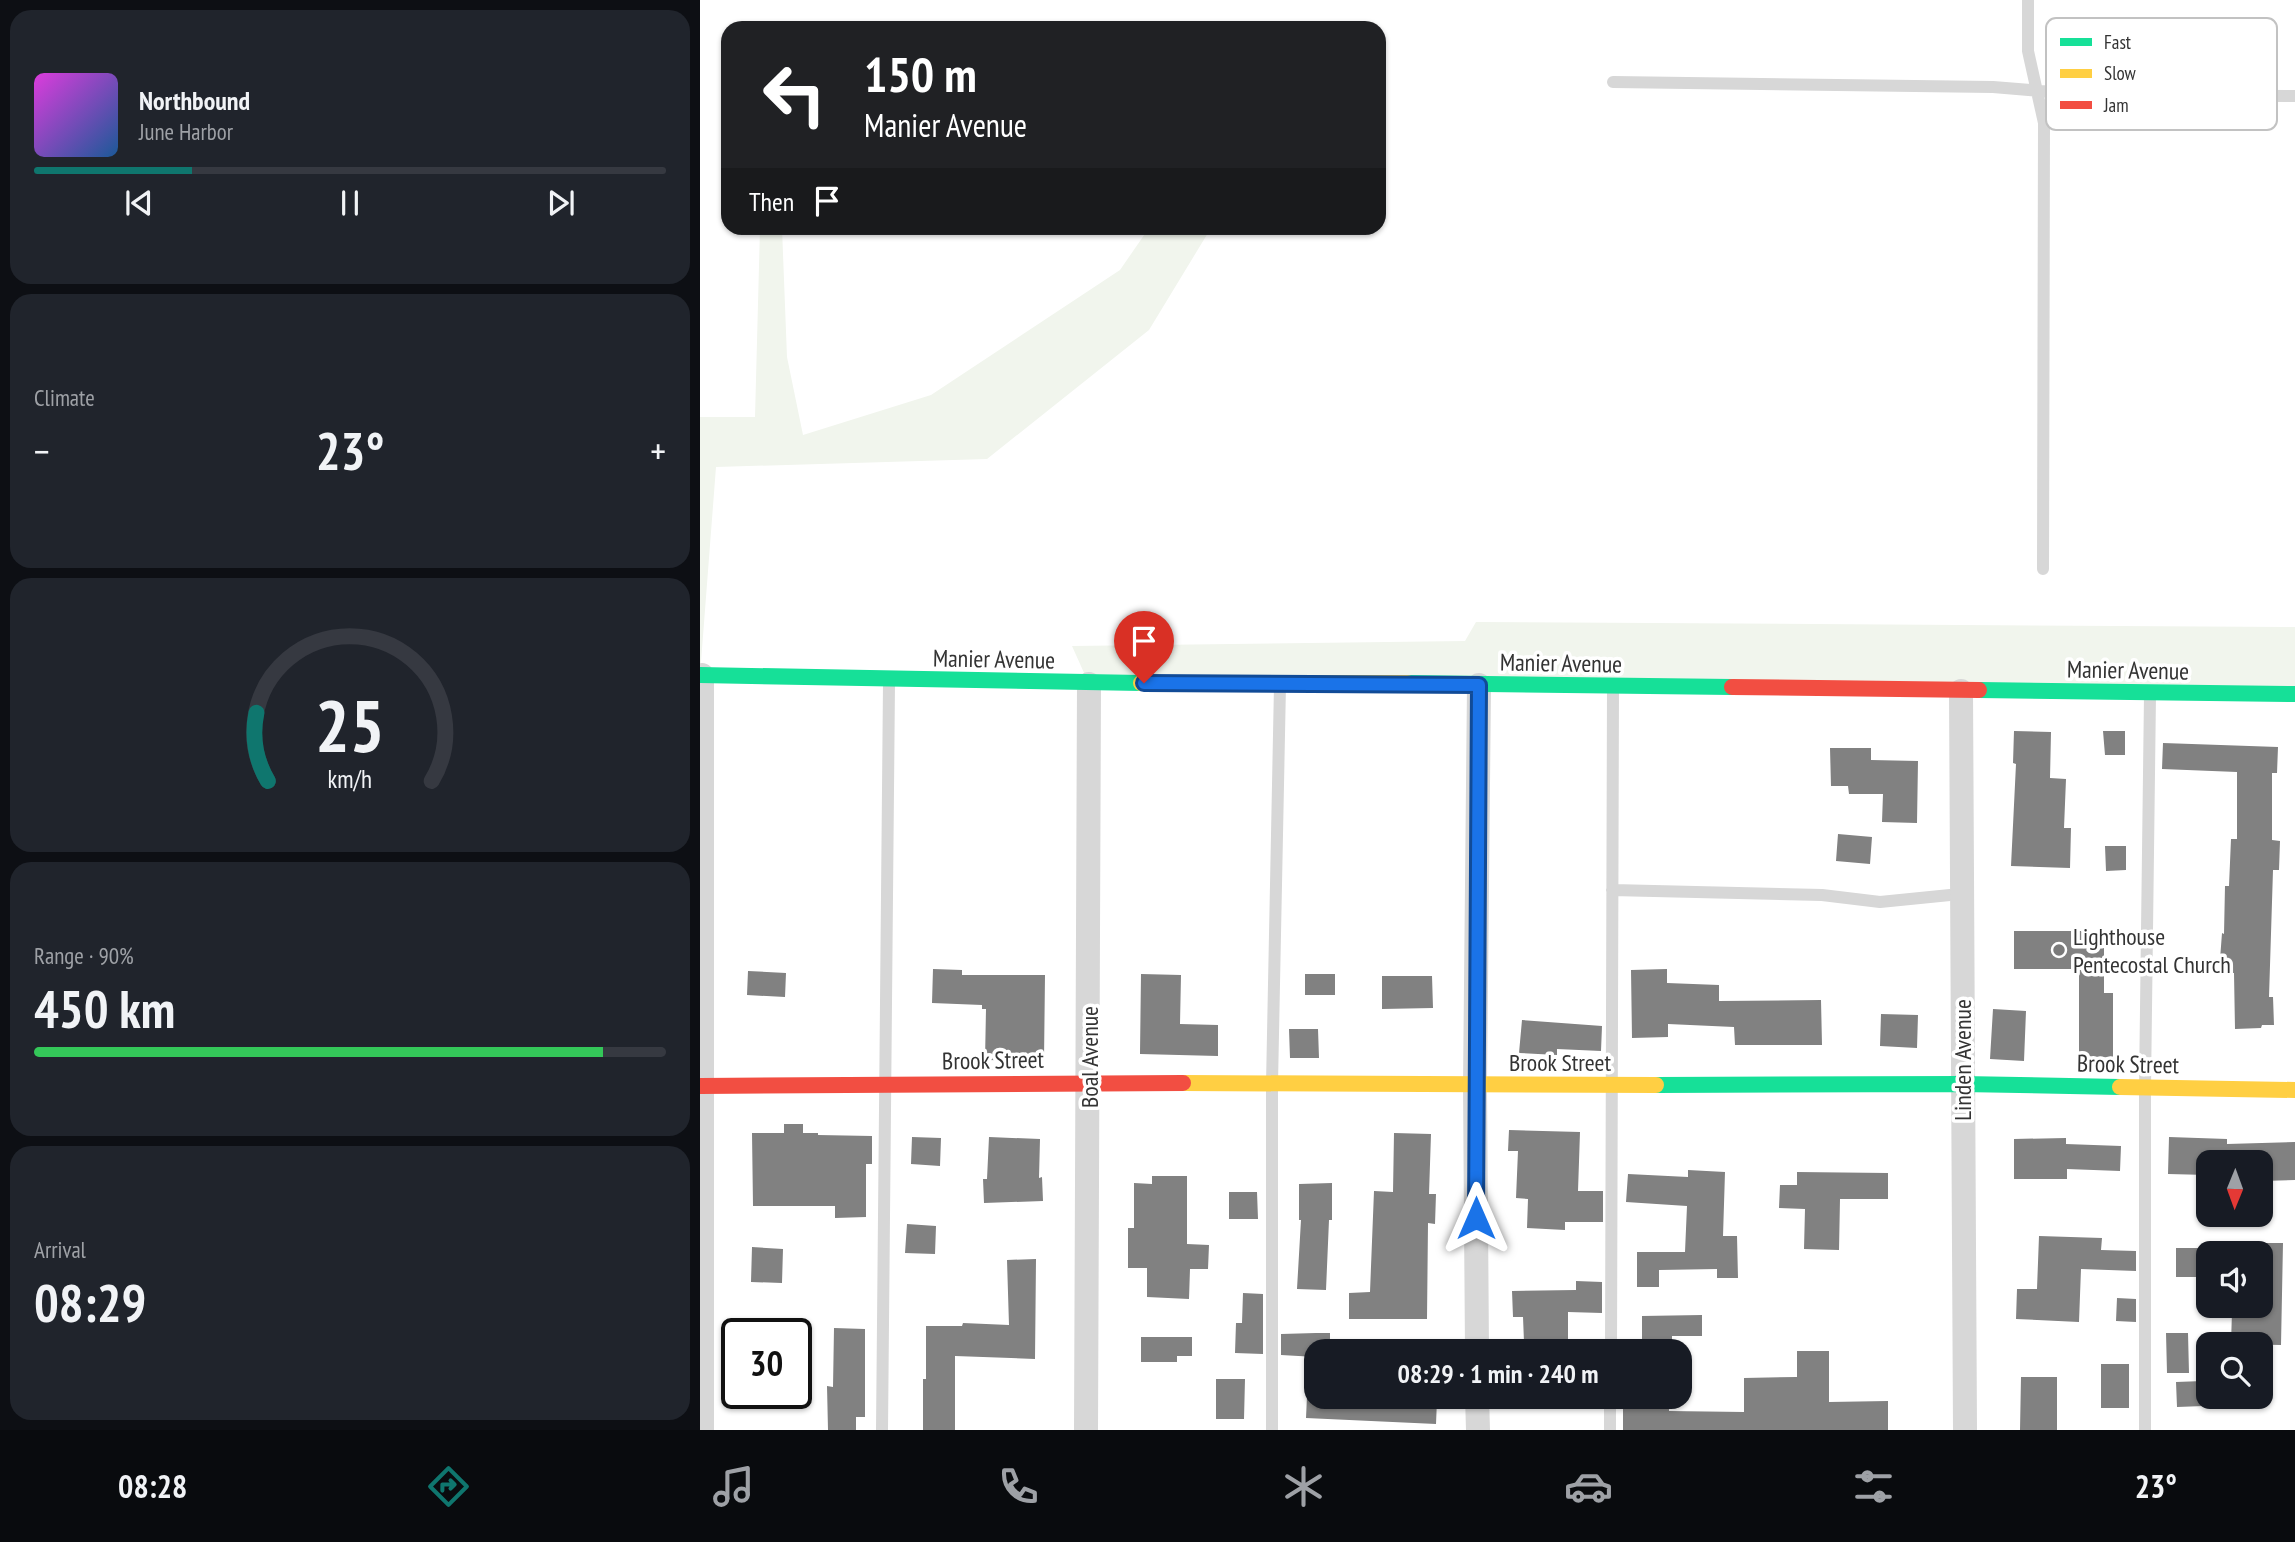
<!DOCTYPE html>
<meta charset="utf-8">
<style>
body{margin:0;font-family:"PT Sans Narrow",sans-serif;background:#20242c;color:#f1f3f6;height:100vh;display:flex;flex-direction:column;font-size:26px;white-space:nowrap}
*{box-sizing:border-box;margin:0}
p{font-size:23px;color:#9ea1a6}
.icon{flex:none;width:38px;height:38px;fill:none;stroke:currentColor;stroke-width:2;stroke-linecap:round;stroke-linejoin:round}
.map{position:relative;flex:1;overflow:hidden}
.panel{display:flex;flex-direction:column;gap:10px;padding:10px;background:#0d0f14;width:700px}
.panel>*{flex:none}
.top-card{position:absolute;left:21px;top:21px;width:665px;height:214px;border-radius:21px;box-shadow:0 2px 5px #0004;background:#202124;color:#fff;overflow:hidden}
.needle{width:46px;rotate:181deg}
.controls{position:absolute;left:1496px;top:1150px;display:grid;gap:14px}
.controls a{display:grid;place-items:center;width:77px;height:77px;border-radius:14px;background:#171b24;box-shadow:0 2px 5px #0004;font-size:35px}
.speed{position:absolute;left:21px;top:1318px;display:flex;gap:14px;font-size:35px;font-weight:700;text-align:center}
.speed>*{display:grid;place-content:center;width:91px;height:91px;border-radius:50%;background:#171b24;box-shadow:0 2px 5px #0004;line-height:1}
.speed .limit{border:4px solid #111;border-radius:10px;background:#fff;color:#111}
.pin{position:absolute;display:grid;place-items:center;width:60px;height:60px;color:#fff;margin:-72px -30px;border-radius:50% 50% 50% 0;rotate:-45deg;box-shadow:0 0 7px #0007}
.pin .icon{rotate:45deg}
.me{position:absolute;width:77px;margin:-38px;rotate:0deg;stroke-linejoin:round;filter:drop-shadow(0 0 5px #0008)}
.turn{display:flex;align-items:center;gap:24px;height:147px;padding:0 28px;font-size:32px}
.turn .icon{width:91px;height:91px;stroke-width:2.5}
.turn b{display:block;font-size:49px;line-height:60px}
.then{display:flex;align-items:center;height:66px;padding:0 28px;background:#0003;gap:14px;font-size:26px}
.big{font-size:52px;font-weight:700;line-height:1.1}
.panel .tile{flex:1;display:flex;flex-direction:column;justify-content:center;gap:10px;min-width:0;padding:0 24px;border-radius:21px;background:#20242c}
.panel .dial{align-items:center;gap:0}
.dial svg{height:182px;overflow:visible;fill:none;stroke:#363941;stroke-width:7;stroke-linecap:round;text-anchor:middle}
.dial text{fill:#f1f3f6;stroke:none}
.song{display:flex;align-items:center;gap:21px}
.cover{width:84px;height:84px;border-radius:10px;background:linear-gradient(135deg,hsl(300 70% 55%),hsl(210 70% 35%))}
.played{height:7px;border-radius:4px;background:linear-gradient(90deg,#0f766e 25%,#363941 25%)}
.keys{display:flex;justify-content:space-around;direction:ltr}
.heat{display:flex;justify-content:space-between;align-items:center;font-size:38px;direction:ltr}
.charge{height:10px;border-radius:5px;background:linear-gradient(90deg,#34c759 90%,#363941 0)}
.trip{position:absolute;left:604px;top:1339px;width:388px;height:70px;border-radius:21px;background:#171b24;box-shadow:0 2px 5px #0004;font-weight:700;line-height:70px;text-align:center}
.menu{display:flex;height:112px;justify-content:space-around;align-items:center;background:#090b0e;color:#9ea1a6}
.menu .icon{width:49px;height:49px}
.menu .selected{color:#0f766e}
.menu b{font-size:32px;color:#f1f3f6}
main{display:flex;flex:1;min-height:0}
.map>svg:first-child{display:block}
.green{fill:#f1f5ed}
.building{fill:#818181}
.lines{fill:none;stroke-linecap:round;stroke-linejoin:round}
.lane{stroke:#d7d7d7;stroke-width:12}
.street{stroke:#d7d7d7;stroke-width:24}
.fast{stroke:#16e098;stroke-width:16}
.slow{stroke:#ffcf43;stroke-width:16}
.jam{stroke:#f24e42;stroke-width:16}
.route-casing{stroke:#114b97;stroke-width:18}
.route{stroke:#1a73e8;stroke-width:12}
.poi-dot{fill:#7a7a7a;stroke:#fff;stroke-width:2.5}
.labels{text-anchor:middle;dominant-baseline:central;stroke-width:7;stroke-linejoin:round;paint-order:stroke}
.street-label{font-size:24px;fill:#333;stroke:#fff}
.poi-label{font-size:24px;fill:#333;stroke:#fff;text-anchor:start}
.key{fill:#fff;stroke:#c2c2c2;stroke-width:2}
.key-label{font-size:19px;fill:#333}
</style>
<main>
<section class="panel">
<div class="tile">
<div class="song"><i class="cover"></i><div><b>Northbound</b><p>June Harbor</p></div></div>
<div class="played"></div>
<div class="keys"><svg class="icon" aria-label="previous" viewBox="0 0 24 24"><path d="M18 5L8 12l10 7zM5 5v14"/></svg><svg class="icon" aria-label="pause" viewBox="0 0 24 24"><path d="M8 5v14M16 5v14"/></svg><svg class="icon" aria-label="next" viewBox="0 0 24 24"><path d="M6 5l10 7-10 7zM19 5v14"/></svg></div>
</div>
<div class="tile"><p>Climate</p>
<div class="heat"><a>−</a><b class="big">23°</b><a>+</a></div>
</div>
<div class="tile dial"><svg viewBox="0 0 100 80">
<path d="M14 69A42 42 0 1 1 86 69"/>
<path d="M14 69A42 42 0 0 1 9 39" stroke="#0f766e"/>
<text x="50" y="56" font-size="32" font-weight="700">25</text>
<text x="50" y="72" font-size="11">km/h</text>
</svg></div>
<div class="tile"><p>Range · 90%</p><b class="big">450 km</b><div class="charge"></div></div>
<div class="tile"><p>Arrival</p><b class="big">08:29</b></div>
</section>
<div class="map">
<svg width="1595" height="1430" viewBox="0 0 1595 1430">
<rect width="100%" height="100%" fill="#fff"/>
<path class="green" d="M60,228H82L87,357L103,435L231,395L420,270L449,228H511L449,330L287,459L16,467L0,675V417H55Z
M776,622L1595,627V694L389,684L372,646L765,641Z"/>
<path class="building" d="M1314,731L1351,732L1350,778L1366,779L1364,828H1371L1370,868L1311,866L1316,764L1313,763Z
M1403,731H1425V755H1405Z
M1463,743L1578,747L1577,773H1572V840L1580,841L1579,870H1573L1569,997H1573L1574,1025H1562L1561,1028L1535,1029L1534,973H1519L1522,933L1524,934L1525,886H1529L1531,839H1537V772L1462,769Z
M1130,748H1171V760L1218,761L1217,823L1182,822L1183,794H1149L1148,786H1131Z
M1138,834L1172,837L1170,864L1136,861Z
M1405,846H1426V870L1406,871Z
M1314,931H1404V993H1413V1057L1379,1058V969H1314Z
M233,969L262,970V975H345L344,1061L285,1060L286,1009H282V1005L232,1003Z
M967,969V983L1019,985V1001L1121,1000L1122,1045H1035L1034,1027L968,1024V1037L932,1038L931,970Z
M48,971L86,973L85,997L47,995Z
M441,974L481,975L480,1024L518,1025V1056L440,1054Z
M605,974H635V995H605Z
M682,976H732L733,1008L682,1009Z
M1293,1009L1326,1011L1324,1061L1290,1059Z
M1181,1014L1218,1015L1217,1048L1180,1046Z
M822,1020L902,1026L901,1051L857,1049V1055L819,1053Z
M589,1029H618L619,1058H590Z
M84,1124H103V1133H118V1135L172,1136V1164H166V1217L135,1218V1206H53L52,1133H84Z
M809,1130L880,1132L878,1191H903V1222H865V1230L827,1228L828,1199L816,1198L818,1151H808Z
M694,1133L731,1134L729,1194H736L735,1224L728,1223L727,1319H649V1293L670,1292L674,1191L693,1192Z
M212,1137L241,1138L240,1166L211,1164Z
M289,1137L340,1139L339,1178L342,1177L343,1201L284,1203L283,1179H287Z
M1469,1137L1527,1139V1144L1595,1142V1180L1561,1181V1162H1508V1175L1468,1174Z
M1366,1138V1144L1421,1146L1420,1171L1367,1169V1179H1314V1139Z
M988,1170L1025,1172L1023,1236H1037L1038,1278H1017V1269L959,1270V1287H937V1252H985L987,1206L926,1202L928,1174L988,1177Z
M1097,1172L1188,1173V1199H1140L1139,1250L1104,1249L1105,1209L1079,1208L1080,1185H1097Z
M452,1176H487V1244L509,1245L508,1269H490L489,1299L447,1297V1268H428V1228H434V1183L452,1184Z
M632,1183V1220H629L626,1290L597,1289L601,1220H599V1184Z
M529,1192H557L558,1219H529Z
M207,1224L236,1226L235,1254L205,1253Z
M1339,1236L1402,1238L1401,1250L1436,1251V1271L1381,1269L1379,1322L1316,1319L1317,1289H1337Z
M1561,1243H1583L1581,1345L1531,1344L1532,1311L1545,1312L1546,1306H1561Z
M52,1247L83,1249L82,1283L51,1282Z
M1476,1248H1508V1277H1476Z
M336,1259L335,1359L255,1356V1430H223V1379H226V1326H262L263,1323L309,1325L307,1260Z
M876,1281L902,1282V1313L868,1312V1342H824L823,1317H813L812,1291L876,1290Z
M543,1293L563,1294V1354L535,1353L536,1323H542Z
M1417,1298L1436,1299V1322L1416,1321Z
M1002,1315V1336H972V1341L942,1342V1316Z
M134,1328L165,1329V1417H156V1430H128L127,1386L133,1387Z
M616,1333H630V1351H616V1357L581,1355V1334Z
M1466,1333H1488L1489,1373H1467Z
M441,1337H492V1356H477V1362H441Z
M1097,1351H1129V1402L1188,1401V1430H923V1401L969,1402V1411L1044,1412V1378L1097,1377Z
M1401,1364H1429V1408H1401Z
M1321,1377H1357V1430H1320Z
M516,1379H545L544,1419H516Z
M1503,1381L1504,1406L1477,1407L1476,1382Z
M607,1396L737,1400L736,1424L606,1418Z"/>
<g class="lines">
<path class="lane" d="M1328,0V51L1344,123L1343,569
M913,82L1293,87L1390,95L1595,96
M912,890L1122,895L1180,902L1260,894
M911,1351L913,687
M182,1430L189,683
M572,1430V1084L580,685
M910,1430V1396
M1445,1430V1087L1450,695"/>
<path class="street" d="M2,675V1430
M1261,691L1265,1430
M777,1351L775,1085L779,685
M777,1396L778,1430
M386,1430L389,684"/>
<path class="fast" d="M0,675L441,683
M707,683L1032,687
M1279,690L1595,694
M956,1085L1262,1084L1420,1087"/>
<path class="slow" d="M441,683H707
M483,1083L956,1085
M1420,1087L1595,1090"/>
<path class="jam" d="M1032,687L1279,690
M0,1086L483,1083"/>
</g>
<g class="lines">
<defs>
<path id="route" d="M444,683L779,685L776,1218"/>
</defs>
<use href="#route" class="route-casing"/>
<use href="#route" class="route"/>
</g>
<circle class="poi-dot" cx="1359" cy="950" r="7"/>
<g class="labels">
<g class="street-label">
<text transform="translate(294 659) rotate(1)">Manier Avenue</text>
<text transform="translate(861 663) rotate(1)">Manier Avenue</text>
<text transform="translate(1428 670) rotate(1)">Manier Avenue</text>
<text transform="translate(389 1057) rotate(-90)">Boal Avenue</text>
<text transform="translate(293 1060) rotate(-1)">Brook Street</text>
<text transform="translate(1262 1060) rotate(-90)">Linden Avenue</text>
<text x="860" y="1062">Brook Street</text>
<text transform="translate(1428 1064) rotate(1)">Brook Street</text>
</g>
<g class="poi-label">
<text x="1373" y="936">Lighthouse<tspan x="1373" dy="28">Pentecostal Church</tspan></text>
</g>
</g>
<rect x="1346" y="18" width="231" height="112" rx="10" class="key"/>
<rect x="1360" y="38" width="32" height="8" fill="#16e098"/>
<rect x="1360" y="69" width="32" height="9" fill="#ffcf43"/>
<rect x="1360" y="101" width="32" height="8" fill="#f24e42"/>
<g class="key-label">
<text x="1404" y="49">Fast</text>
<text x="1404" y="80">Slow</text>
<text x="1404" y="112">Jam</text>
</g>
</svg>
<div class="controls">
<a><svg class="needle" viewBox="-14 -14 28 28"><path d="M0-13l5 13h-10z" fill="#e53935"/><path d="M0 13l5-13h-10z" fill="#9ea1a6"/></svg></a>
<a><svg class="icon" aria-label="sound" viewBox="0 0 24 24"><path d="M4 9h4l5-4v14l-5-4H4zM17 9q2 3 0 6"/></svg></a>
<a><svg class="icon" aria-label="search" viewBox="0 0 24 24"><circle cx="10" cy="10" r="6"/><path d="M15 15l6 6"/></svg></a>
</div>
<div class="speed"><div class="limit">30</div></div>
<div class="pin" style="left:444px;top:683px;background:#d93025"><svg class="icon" aria-label="arrive" viewBox="0 0 24 24"><path d="M6 21V4h12l-3 4 3 4H6"/></svg></div>
<svg class="me" style="left:776px;top:1218px" viewBox="-20 -20 40 40"><path d="M0-17L14 15 0 8-14 15z" fill="#1a73e8" stroke="#fff" stroke-width="4"/></svg>
<div class="trip">08:29 · 1 min · 240 m</div>
<div class="top-card">
<div class="turn"><svg class="icon" aria-label="left" viewBox="0 0 24 24"><path d="M17 20v-9H6M10 6l-5 5 5 5"/></svg><div><b>150 m</b>Manier Avenue</div></div>
<div class="then">Then<svg class="icon" aria-label="arrive" viewBox="0 0 24 24"><path d="M6 21V4h12l-3 4 3 4H6"/></svg></div>
</div>
</div>
</main>
<nav class="menu">
<b>08:28</b>
<svg class="icon selected" aria-label="directions" viewBox="0 0 24 24"><path d="M12 3l9 9-9 9-9-9zM9 14v-3h6M13 9l2 2-2 2"/></svg>
<svg class="icon" aria-label="music" viewBox="0 0 24 24"><path d="M9 18V5l10-2v13"/><circle cx="6" cy="18" r="3"/><circle cx="16" cy="16" r="3"/></svg>
<svg class="icon" aria-label="phone" viewBox="0 0 24 24"><path d="M5 4h4l2 5-3 2q2 4 5 5l2-3 5 2v4C11 20 4 13 5 4z"/></svg>
<svg class="icon" aria-label="climate" viewBox="0 0 24 24"><path d="M12 3v18M4 7l16 10M4 17L20 7"/></svg>
<svg class="icon" aria-label="car" viewBox="0 0 24 24"><path d="M5 17H2v-5l4-1 3-4h7l3 4 3 1v5h-3M9 17h6M6 11h13"/><circle cx="7" cy="17" r="2"/><circle cx="17" cy="17" r="2"/></svg>
<svg class="icon" aria-label="filters" viewBox="0 0 24 24"><path d="M4 7h16M4 17h16"/><circle cx="9" cy="7" r="2"/><circle cx="15" cy="17" r="2"/></svg>
<b>23°</b>
</nav>
